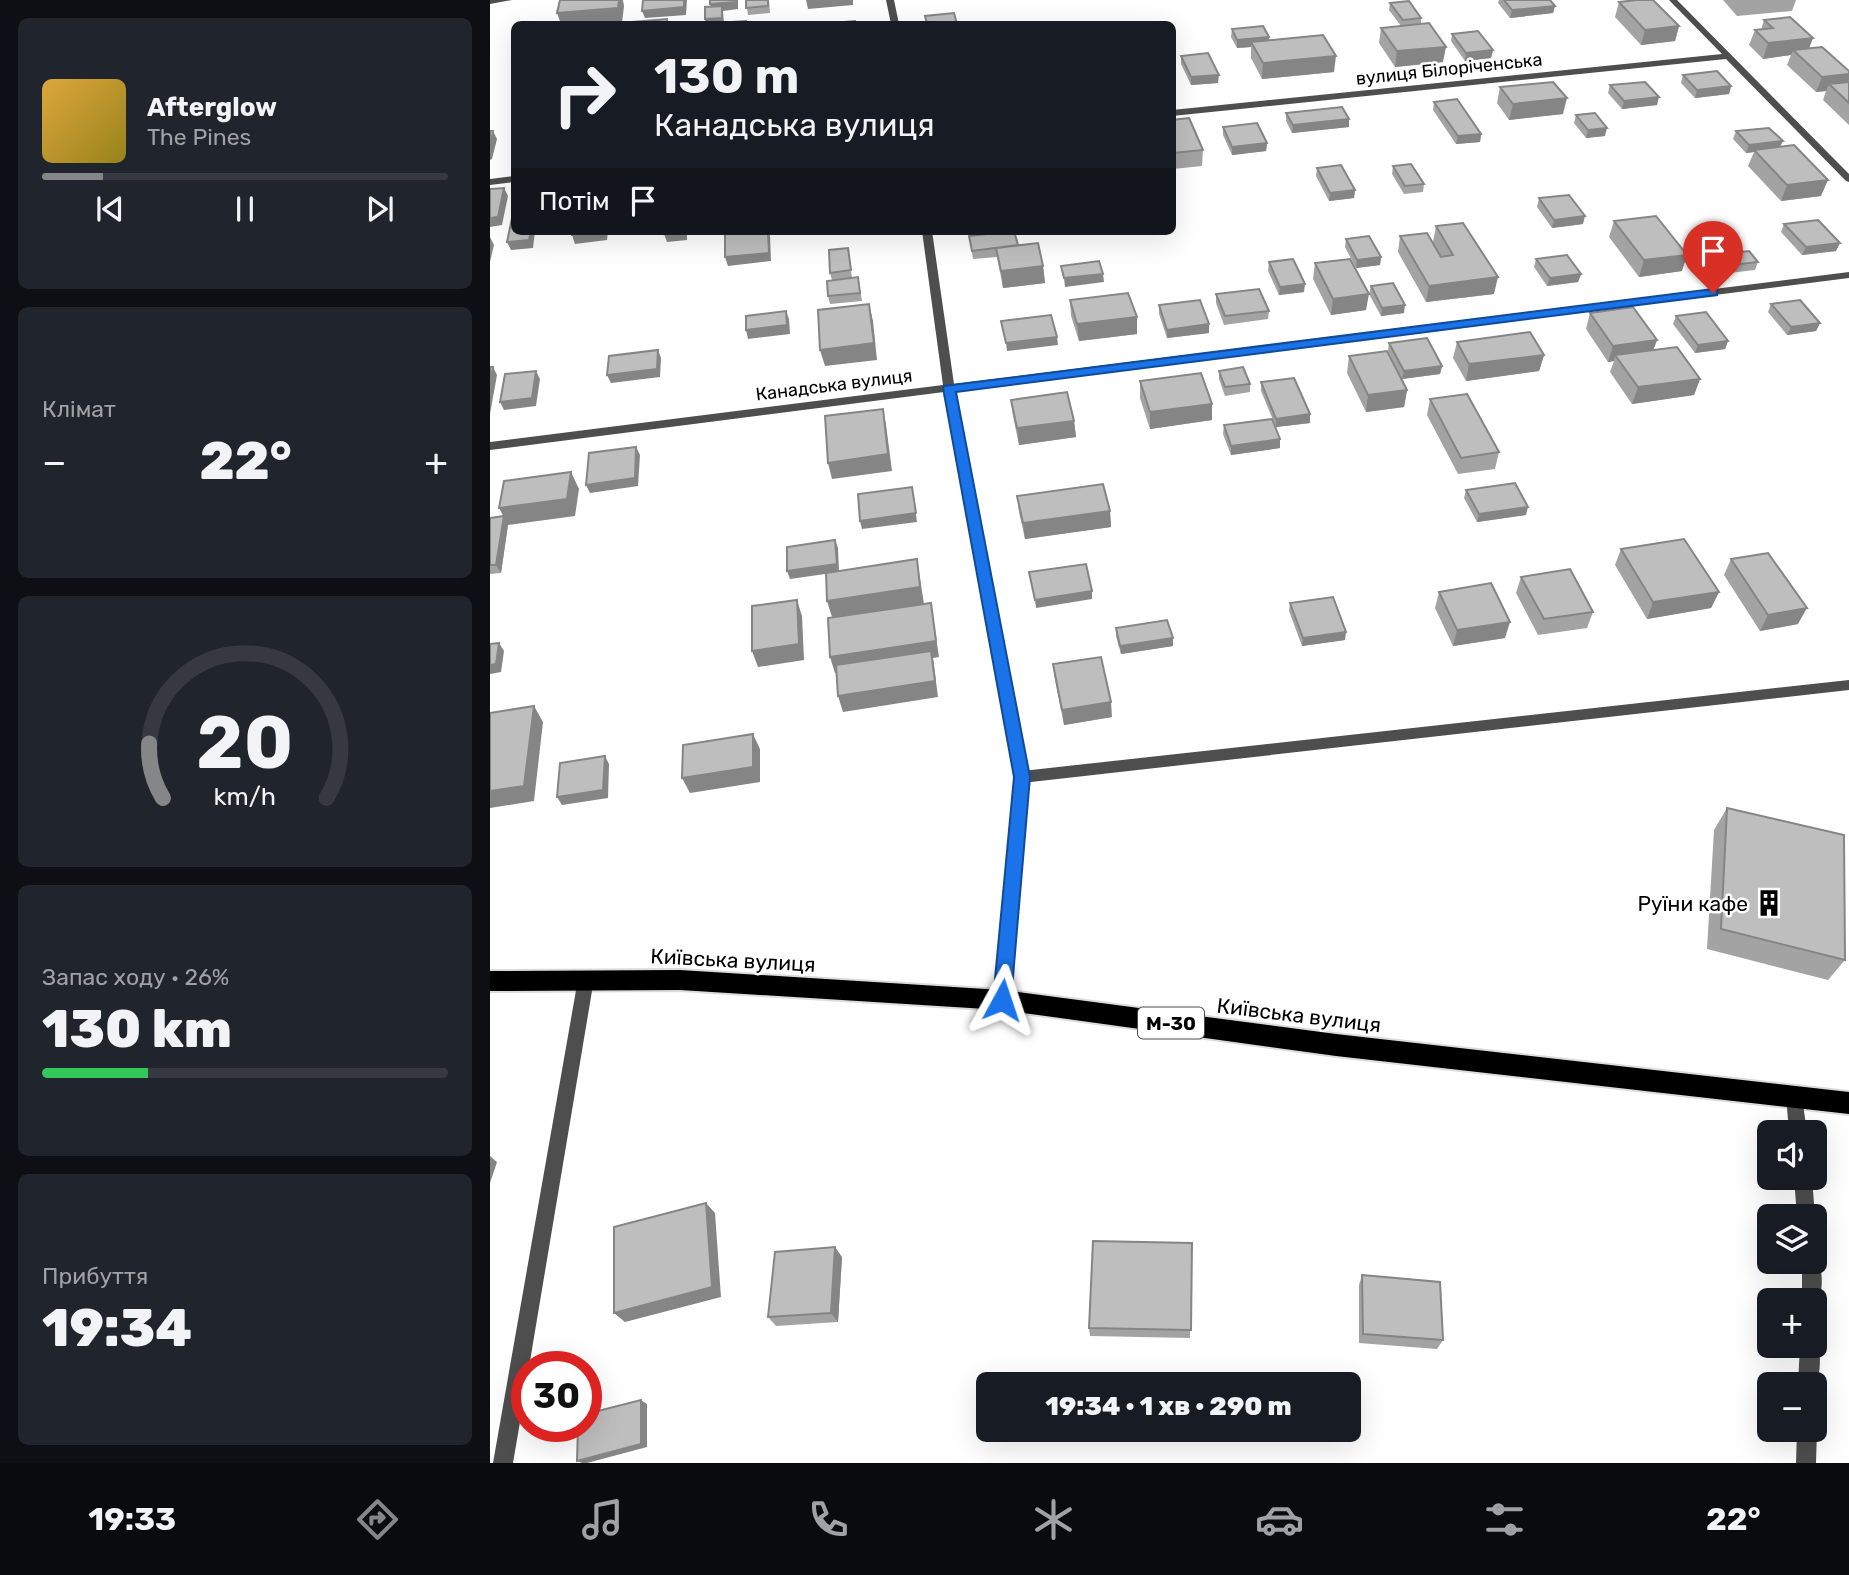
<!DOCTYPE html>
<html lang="uk">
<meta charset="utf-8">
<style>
body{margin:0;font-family:Rubik,sans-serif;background:#20242c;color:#f1f3f6;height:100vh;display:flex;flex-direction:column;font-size:26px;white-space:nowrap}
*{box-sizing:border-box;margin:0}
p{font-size:23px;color:#9ea1a6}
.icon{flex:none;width:38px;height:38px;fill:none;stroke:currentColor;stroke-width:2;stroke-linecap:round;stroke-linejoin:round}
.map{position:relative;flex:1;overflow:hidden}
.drawer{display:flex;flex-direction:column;gap:18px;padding:18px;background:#0d0f14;width:490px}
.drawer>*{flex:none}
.guide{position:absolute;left:21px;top:21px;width:665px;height:214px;border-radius:10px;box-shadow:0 7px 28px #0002;background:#171b24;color:#f1f3f6;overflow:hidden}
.fabs{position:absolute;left:1267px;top:1120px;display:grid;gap:14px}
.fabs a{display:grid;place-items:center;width:70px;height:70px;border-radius:10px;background:#171b24;box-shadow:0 7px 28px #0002;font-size:35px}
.speed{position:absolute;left:21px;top:1351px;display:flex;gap:14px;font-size:35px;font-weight:700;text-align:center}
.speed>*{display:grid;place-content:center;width:91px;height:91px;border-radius:50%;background:#171b24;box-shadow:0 7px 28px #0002;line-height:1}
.speed .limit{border:10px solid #d22;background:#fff;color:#111}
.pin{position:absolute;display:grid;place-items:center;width:60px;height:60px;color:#fff;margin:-72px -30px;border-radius:50% 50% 50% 0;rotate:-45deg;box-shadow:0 0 7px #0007}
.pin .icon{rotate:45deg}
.me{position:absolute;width:77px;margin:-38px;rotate:5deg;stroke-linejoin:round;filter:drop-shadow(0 0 5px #0008)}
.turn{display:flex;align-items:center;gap:24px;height:147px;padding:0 28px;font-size:32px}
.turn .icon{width:91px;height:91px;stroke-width:2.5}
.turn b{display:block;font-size:49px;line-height:60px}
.then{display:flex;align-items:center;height:66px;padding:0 28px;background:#0003;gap:14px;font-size:26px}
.big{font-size:52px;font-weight:800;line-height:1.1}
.drawer .card{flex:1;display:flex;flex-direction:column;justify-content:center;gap:10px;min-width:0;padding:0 24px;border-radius:10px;background:#20242c}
.drawer .dial{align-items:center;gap:0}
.dial svg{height:182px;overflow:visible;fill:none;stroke:#363941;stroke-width:7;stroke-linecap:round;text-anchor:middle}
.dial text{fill:#f1f3f6;stroke:none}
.song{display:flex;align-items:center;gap:21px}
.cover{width:84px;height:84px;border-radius:10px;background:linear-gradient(135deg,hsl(40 70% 55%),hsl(50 70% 35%))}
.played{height:7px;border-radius:4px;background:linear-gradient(90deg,#858687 15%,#363941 15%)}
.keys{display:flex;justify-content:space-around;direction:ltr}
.heat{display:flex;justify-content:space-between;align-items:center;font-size:38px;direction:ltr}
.charge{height:10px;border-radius:5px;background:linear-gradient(90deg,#34c759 26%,#363941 0)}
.trip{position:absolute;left:486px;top:1372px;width:385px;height:70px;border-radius:10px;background:#171b24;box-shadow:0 7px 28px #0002;font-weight:800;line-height:70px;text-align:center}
.menu{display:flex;height:112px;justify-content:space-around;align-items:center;background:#090b0e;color:#9ea1a6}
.menu .icon{width:49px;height:49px}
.menu .current{color:#858687}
.menu b{font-size:32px;color:#f1f3f6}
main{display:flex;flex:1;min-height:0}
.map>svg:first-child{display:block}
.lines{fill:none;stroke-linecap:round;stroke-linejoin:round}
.trunk-casing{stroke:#dbdbdb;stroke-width:4}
.service{fill:#4e4e4e;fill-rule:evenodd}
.minor{fill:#4e4e4e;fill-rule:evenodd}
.trunk{fill:#000;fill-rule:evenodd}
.wall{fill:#a3a3a3}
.shaded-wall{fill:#858585}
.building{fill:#bebebe;stroke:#858585;stroke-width:2}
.route{fill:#1a73e8;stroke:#114b97;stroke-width:2}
.labels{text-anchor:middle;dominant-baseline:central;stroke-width:5;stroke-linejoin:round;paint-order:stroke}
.far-street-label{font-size:18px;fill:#000;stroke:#fff}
.shield{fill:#fff;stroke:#4c4c4c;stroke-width:2}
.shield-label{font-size:19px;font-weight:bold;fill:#000}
.poi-label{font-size:21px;fill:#000;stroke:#fff;text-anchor:end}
.street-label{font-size:21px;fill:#000;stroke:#fff}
</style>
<main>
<section class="drawer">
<div class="card">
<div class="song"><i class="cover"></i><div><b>Afterglow</b><p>The Pines</p></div></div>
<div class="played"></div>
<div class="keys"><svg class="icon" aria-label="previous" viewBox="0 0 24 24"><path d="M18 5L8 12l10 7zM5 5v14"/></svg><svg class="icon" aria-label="pause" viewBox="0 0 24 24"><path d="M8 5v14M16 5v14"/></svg><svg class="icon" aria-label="next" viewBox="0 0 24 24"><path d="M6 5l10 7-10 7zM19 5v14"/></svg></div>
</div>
<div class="card"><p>Клімат</p>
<div class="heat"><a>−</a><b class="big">22°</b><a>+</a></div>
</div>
<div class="card dial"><svg viewBox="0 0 100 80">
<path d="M14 69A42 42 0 1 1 86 69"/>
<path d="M14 69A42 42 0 0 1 8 45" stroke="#858687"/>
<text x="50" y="56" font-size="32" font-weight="700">20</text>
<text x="50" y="72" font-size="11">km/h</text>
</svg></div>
<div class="card"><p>Запас ходу · 26%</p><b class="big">130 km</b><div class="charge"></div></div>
<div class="card"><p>Прибуття</p><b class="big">19:34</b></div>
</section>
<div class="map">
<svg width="1359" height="1463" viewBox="0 0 1359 1463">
<rect width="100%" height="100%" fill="#fff"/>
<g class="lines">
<defs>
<path id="trunk" d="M190,970L512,990L846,1034L1359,1092V1114L846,1056L512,1010L190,990L0,991V971Z"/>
</defs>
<use href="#trunk" class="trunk-casing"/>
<path class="service" d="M1359,680V690L532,783L527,781L525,777L527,773L532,771Z"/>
<path class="minor" d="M0,0H22L0,4Z
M396,0H404L409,24H401Z
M1179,0H1187L1359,174V182L1356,181L1236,59L682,116V110L1232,54Z
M24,176V182L0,185V179Z
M432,231H442L464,384L1359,272V278L465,391L539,777L520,1000L518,1005L512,1007L506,1005L504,1000L525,777L454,392L0,450V442L453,385Z
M96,972L102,974L104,979L39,1367H37V1381L23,1463H3L88,979L90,974Z
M1305,1088L1311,1090L1317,1132H1299L1296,1096L1299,1090Z
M1304,1178H1322L1325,1216V1217L1307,1216Z
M1325,1254C1334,1263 1334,1299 1325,1308V1300H1312V1262H1325Z
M1325,1338C1333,1349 1330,1378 1325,1391V1384H1308L1310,1346H1325Z
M1325,1425L1327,1430L1326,1463H1306L1307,1430H1325Z"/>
<use href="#trunk" class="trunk"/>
</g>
<path class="wall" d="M256,0H279L280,13L258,15Z
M1009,0H1060L1065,6L1063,13L1020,18L1008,3Z
M1233,0H1306L1302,11L1247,16Z
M1129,2L1189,26L1185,41L1151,45L1125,17Z
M900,3L931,18V24L953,62L905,67L889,43L891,28L911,26L899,10Z
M1274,20L1323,38L1319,48L1359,80L1358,82H1359V125L1333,100L1336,91L1326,92L1297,65L1301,55L1273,59L1259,45L1265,30H1271Z
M742,29L779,37V41L844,72L772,79L761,58V47L747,48L741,37Z
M962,34L1003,50L1001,58L975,61L961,41Z
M691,56L728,83L701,85L691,64Z
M1193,75L1241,86L1239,94L1205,98L1191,83Z
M1120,85L1167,105L1132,109L1118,93Z
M1010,87L1073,114L1019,120L1007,103Z
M944,102L991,134L990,142L966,144L943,110Z
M796,113L859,127L802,133L796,121Z
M1086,115L1115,136L1096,138L1084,123Z
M682,120L713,150L712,166L683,169Z
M733,127L777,143L776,151L742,155L733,135Z
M1246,131L1290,147L1331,196L1291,201L1258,166L1264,152L1256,153L1243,139Z
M903,166L934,184L933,192L914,194L902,174Z
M827,168L865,190L864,198L839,201L826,176Z
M1049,198L1093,224L1062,228L1047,207Z
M1124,221L1192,271L1149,277L1119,237Z
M1294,224L1346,251L1312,255L1291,232Z
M946,226L1004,294L936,302L908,252L910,236L943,242Z
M479,236L528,245L553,266L555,283L513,288L507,257L483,259Z
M856,239L891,257L890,265L866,268L855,247Z
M358,248L362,278L368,277L372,301L340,304L338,296L342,280L340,273Z
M1233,254L1268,262L1265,270L1239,273L1230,262Z
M1046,259L1091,274L1088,282L1057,286L1044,267Z
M779,262L814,292L789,295L778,271Z
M825,263L876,310L841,315L823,279Z
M881,286L914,313L891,316L879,294Z
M726,294L779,311L778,319L734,325L726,303Z
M580,300L647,334L589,341L581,316Z
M1281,304L1330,323L1326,331L1297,335L1278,312Z
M669,305L719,324V333L677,338L669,314Z
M1100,313L1167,340L1163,350L1210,379L1204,395L1142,404L1120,372L1124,361L1118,362L1096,329Z
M1186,316L1238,341L1235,349L1205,353L1183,324Z
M967,342L1054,355L1049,371L976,381L963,358Z
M899,343L952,366L950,374L912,379L898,351Z
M859,356L917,390L914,407L876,412L857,373Z
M729,371L760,384V392L735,396L729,379Z
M650,381L722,420L660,429L650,398Z
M771,382L820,414V423L786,427L771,391Z
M940,399L1009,452L1005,469L968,474L937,415Z
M521,400L584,421L586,437L529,445L523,416Z
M734,425L790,448L741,455L733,434Z
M976,490L1036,515L987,522L974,498Z
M527,496L620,511L621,527L535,539L529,512Z
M0,518L18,525L11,573L0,574Z
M1131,549L1229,592L1221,608L1157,619L1125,565Z
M1241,559L1308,624L1270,631L1234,575Z
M1031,577L1103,612L1097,628L1048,635L1026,593Z
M949,592L1015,638L963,646L945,608Z
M800,603L855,640L812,646L799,611Z
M626,628L683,646L631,654L626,636Z
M563,664L622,717L574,725L565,680Z
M1237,808L1355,960L1338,980L1217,949L1224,830Z
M702,1243L700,1338L600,1336L599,1328Z
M352,1257L348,1322L286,1326L278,1317Z
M872,1275L953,1340L947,1349L869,1343V1285Z"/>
<path class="shaded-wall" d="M129,0H133L134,6L132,23L114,24H71L67,13Z
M194,0H197L196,15L155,18L152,11Z
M248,0V9L233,11L234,24H216L215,19L222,12L220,4Z
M316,0H363V5L318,9Z
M1065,6L1063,13L1020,18L1022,10Z
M1189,26L1185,41L1151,45L1155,30Z
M779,37L778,45L761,42V47L747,48V40Z
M1323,38L1317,53L1303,50L1301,55L1273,59L1278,43Z
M956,47L953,62L905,67L907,51Z
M1003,50L1001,58L975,61L976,53Z
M846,56L844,72L772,79L773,63Z
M1359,74V80L1355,89L1339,84L1336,91L1326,92L1332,77Z
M729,75L728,83L701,85V77Z
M1241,86L1239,94L1205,98L1207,90Z
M1169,97L1167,105L1132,109L1134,101Z
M1077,98L1073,114L1019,120L1023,104Z
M859,119V127L802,133L803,125Z
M1117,128L1115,136L1096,138L1098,130Z
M3,131L7,139L2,159L0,160V147Z
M991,134L990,142L966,144L968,136Z
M1293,141L1289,149L1264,150V152L1256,153L1259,145Z
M777,143L776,151L742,155V147Z
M1338,180L1331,196L1291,201L1297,185Z
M14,188L18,196L12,225L0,227V218Z
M865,190L864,198L839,201L840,193Z
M1095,216L1093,224L1062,228L1064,220Z
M41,231H45L43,248L21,250L17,242Z
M115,231H118L117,240L85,244L82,235Z
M194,231H197V240L177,242L174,234Z
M279,231L280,236L281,261L238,266L235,257Z
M0,237L4,245L0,262Z
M1350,243L1346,251L1312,255L1316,247Z
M1197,255L1192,271L1149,277L1154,260Z
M891,257L890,265L866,268L867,260Z
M553,266L555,283L513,288L511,271Z
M613,274L614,282L575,287L574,278Z
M1091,274L1088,282L1057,286L1060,278Z
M1008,277L1004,294L936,302L939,286Z
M815,284L814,292L789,295L790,287Z
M879,294L876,310L841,315L843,299Z
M379,304L383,321L387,360L335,366L330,350Z
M915,305L914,313L891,316L892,308Z
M296,311L299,319L300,334L258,339L256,330Z
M647,317V334L589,341L587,324Z
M1330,323L1326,331L1297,335L1301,327Z
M719,324V333L677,338V330Z
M567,337L568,345L517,351L516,343Z
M1167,340L1161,356L1125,355L1124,361L1118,362L1123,346Z
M1238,341L1235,349L1205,353L1208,345Z
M168,350L171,358L170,377L121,383L117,375Z
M1054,355L1049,371L976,381L979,364Z
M952,366L950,374L912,379L914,371Z
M3,367L7,375L0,414V382Z
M46,371L50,379L46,406L14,410L10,402Z
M1210,379L1204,395L1142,404L1148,387Z
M917,390L914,407L876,412L878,395Z
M722,404V420L660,429V412Z
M393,409L396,425L402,471L342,479L338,463Z
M820,414V423L786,427V419Z
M584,421L586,437L529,445L527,428Z
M790,439V448L741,455V446Z
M146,447L150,455L148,486L100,493L96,485Z
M81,472L89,489L85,516L18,525L9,508Z
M422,487L427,522L372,529L370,521Z
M1038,507L1036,515L987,522L989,514Z
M620,511L621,527L535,539L533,523Z
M14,516L18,525L11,573L6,565Z
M345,540L348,548L349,572L300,579L297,571Z
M427,559L434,604L342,617L337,601Z
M602,591V599L546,608L545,600Z
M1229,592L1221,608L1157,619L1163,602Z
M307,600L312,616L314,660L268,667L262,651Z
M441,603L449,657L443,658L448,697L353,712L348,696L442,658L345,673L340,657Z
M1317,608L1308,624L1270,631L1278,615Z
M1020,622L1015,638L963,646L967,630Z
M856,632L855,640L812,646L813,638Z
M683,638V646L631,654L630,646Z
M9,643L14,651L11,672L0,674V665Z
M621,702L622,717L574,725L572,710Z
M44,706L53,722L44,801L0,808V791Z
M263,734L270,749V782L200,793L192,778Z
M115,756L119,764L118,798L72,805L67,797Z
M0,1156L7,1162L0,1183Z
M216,1203L225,1213L231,1297L135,1322L124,1313Z
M345,1247L352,1257L348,1322L341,1313Z
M151,1400L157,1404V1447L97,1463H92L87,1461Z"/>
<path class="building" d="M70,0H129L128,8L67,13Z
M153,0H194V7L152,11Z
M220,0H246V2L220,4Z
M256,0H278V6L256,8Z
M1014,0H1060L1065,6L1022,10Z
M1147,0H1163L1189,26L1155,30L1129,2Z
M919,1L931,18L913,20L900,3Z
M232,6V18L215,19V7Z
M464,13L467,24H437L435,16Z
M1300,17L1323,38L1278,43L1265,30L1283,28L1274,20Z
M177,19V24H141L142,22Z
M256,21V24H227V23Z
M365,21V24H329Z
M939,23L956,47L907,51L891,28Z
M773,26L779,37L747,40L742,29Z
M988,31L1003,50L976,53L962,34Z
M833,35L846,56L773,63L761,42Z
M1332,47L1359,71V74L1332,77L1303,50Z
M718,53L729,75L701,77L691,56Z
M1227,71L1241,86L1207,90L1193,75Z
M1063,82L1077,98L1023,104L1010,87Z
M1155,82L1169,97L1134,101L1120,85Z
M1359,82V103L1339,84Z
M967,99L991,134L968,136L944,102Z
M852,107L859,119L803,125L796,113Z
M1105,113L1117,128L1098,130L1086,115Z
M699,118L713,150L683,153L682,120Z
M767,123L777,143L742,147L733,127Z
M1279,128L1293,141L1259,145L1246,131Z
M0,131H3L0,147Z
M1304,145L1338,180L1297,185L1264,150Z
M921,164L934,184L915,186L903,166Z
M851,165L865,190L840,193L827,168Z
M14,188L8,217L0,218V189Z
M1079,195L1095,216L1064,220L1049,198Z
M1166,216L1197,255L1154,260L1124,221Z
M22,218H24V231H41L39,240L17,242Z
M1328,220L1350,243L1316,247L1294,224Z
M973,223L1008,277L939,286L910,236L937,233L951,257L963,255L946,226Z
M82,231H115L114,232L82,235Z
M174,231H194L174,234Z
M249,231H278L279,253L235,257V232Z
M524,231L528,245L482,251L479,236Z
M879,236L891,257L867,260L856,239Z
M548,243L553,266L511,271L506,248Z
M358,248L361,270L340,273L339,250Z
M1259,251L1268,262L1242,265L1233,254Z
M1077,255L1091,274L1060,278L1046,259Z
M803,259L815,284L790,287L779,262Z
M860,259L879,294L843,299L825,263Z
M609,261L613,274L574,278L571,266Z
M368,277L370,293L338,296L337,281Z
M903,283L915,305L892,308L881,286Z
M769,289L779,311L735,316L726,294Z
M638,293L647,317L587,324L580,300Z
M710,300L719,324L677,330L669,305Z
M1310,300L1330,323L1301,327L1281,304Z
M379,304L384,343L330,350L328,310Z
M1143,307L1167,340L1123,346L1100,313Z
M296,311L297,325L256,330V316Z
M1216,312L1238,341L1208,345L1186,316Z
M561,315L567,337L516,343L511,321Z
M1040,332L1054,355L979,364L967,342Z
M937,338L952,366L914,371L899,343Z
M1187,347L1210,379L1148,387L1125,355Z
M168,350L167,369L117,375L119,356Z
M897,351L917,390L878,395L859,356Z
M0,367H3L0,382Z
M753,367L760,384L735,387L729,371Z
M46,371L42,398L10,402L15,374Z
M711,373L722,404L660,412L650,381Z
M804,378L820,414L786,419L771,382Z
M577,392L584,421L527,428L521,400Z
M977,394L1009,452L971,458L940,399Z
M393,409L398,454L338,463L335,416Z
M782,419L790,439L741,446L734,425Z
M146,447L145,478L96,485L99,453Z
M81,472L77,499L9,508L14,481Z
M1025,483L1038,507L989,514L976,490Z
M613,484L620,511L533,523L527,496Z
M422,487L426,513L370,521L368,494Z
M14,516L6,565H0V518Z
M1194,539L1229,592L1163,602L1131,549Z
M345,540L347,564L297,571V547Z
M1278,553L1317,608L1278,615L1241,559Z
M427,559L430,587L337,601L336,573Z
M596,564L602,591L545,600L539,572Z
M1080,569L1103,612L1054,619L1031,577Z
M1001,583L1020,622L967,630L949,592Z
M843,597L856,632L813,638L800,603Z
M307,600L309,644L262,651V606Z
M441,603L446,641L340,657L338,618Z
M677,620L683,638L630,646L626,628Z
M9,643L6,664L0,665V644Z
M441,651L445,681L348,696L346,665Z
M611,657L621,702L572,710L563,664Z
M44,706L34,786L0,791V713Z
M263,734V767L192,778L193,745Z
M115,756L113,790L67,797L70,763Z
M1237,808L1354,835L1355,960L1231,929Z
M216,1203L222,1287L124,1313V1227Z
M603,1241L702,1243L701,1330L599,1328Z
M345,1247L341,1313L278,1317L285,1252Z
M872,1275L950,1282L953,1340L873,1334Z
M151,1400V1444L87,1461L88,1426H96V1414Z"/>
<path class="route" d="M1223,289L1227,290V295L466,392L540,777L521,1000L519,1006L512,1009L506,1006L503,1000L524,777L453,388L454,386Z"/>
<defs>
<symbol id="building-bare" viewBox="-9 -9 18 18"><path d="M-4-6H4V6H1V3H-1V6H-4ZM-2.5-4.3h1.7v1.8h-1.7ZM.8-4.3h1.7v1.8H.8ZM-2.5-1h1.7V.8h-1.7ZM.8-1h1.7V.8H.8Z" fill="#000" stroke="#fff" stroke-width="2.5" paint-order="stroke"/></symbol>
</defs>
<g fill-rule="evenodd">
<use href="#building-bare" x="1260" y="884" width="38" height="38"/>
</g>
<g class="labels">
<g class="far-street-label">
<text transform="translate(959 69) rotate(-6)">вулиця Білоріченська</text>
<text transform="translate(344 385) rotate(-7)">Канадська вулиця</text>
</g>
<rect class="shield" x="648" y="1007.5" width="66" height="31" rx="5"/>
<g class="shield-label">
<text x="681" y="1023">М-30</text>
</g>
<g class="poi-label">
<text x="1258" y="903">Руїни кафе</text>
</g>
<g class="street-label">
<text transform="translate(243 960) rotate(3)">Київська вулиця</text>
<text transform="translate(809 1015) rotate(7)">Київська вулиця</text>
</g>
</g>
</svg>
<div class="fabs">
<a><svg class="icon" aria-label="sound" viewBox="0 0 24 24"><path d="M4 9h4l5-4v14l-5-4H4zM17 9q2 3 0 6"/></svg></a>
<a><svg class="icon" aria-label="layers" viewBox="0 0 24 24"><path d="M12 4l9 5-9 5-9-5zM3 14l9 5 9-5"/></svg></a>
<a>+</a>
<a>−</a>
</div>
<div class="speed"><div class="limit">30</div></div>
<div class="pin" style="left:1223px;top:293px;background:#d93025"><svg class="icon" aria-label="arrive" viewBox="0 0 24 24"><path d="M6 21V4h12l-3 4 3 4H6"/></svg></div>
<svg class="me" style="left:512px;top:1000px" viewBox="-20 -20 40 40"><path d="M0-17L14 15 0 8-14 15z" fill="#1a73e8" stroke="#fff" stroke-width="4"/></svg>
<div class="trip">19:34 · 1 хв · 290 m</div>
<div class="guide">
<div class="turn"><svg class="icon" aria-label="right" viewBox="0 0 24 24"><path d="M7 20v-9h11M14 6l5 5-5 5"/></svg><div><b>130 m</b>Канадська вулиця</div></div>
<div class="then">Потім<svg class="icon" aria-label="arrive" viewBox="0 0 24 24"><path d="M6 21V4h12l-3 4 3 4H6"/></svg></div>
</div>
</div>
</main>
<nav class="menu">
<b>19:33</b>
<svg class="icon current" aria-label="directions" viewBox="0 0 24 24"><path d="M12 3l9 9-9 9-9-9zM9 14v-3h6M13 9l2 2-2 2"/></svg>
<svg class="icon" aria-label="music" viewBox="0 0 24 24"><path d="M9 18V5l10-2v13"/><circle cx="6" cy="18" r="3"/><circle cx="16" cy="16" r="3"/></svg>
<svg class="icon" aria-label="phone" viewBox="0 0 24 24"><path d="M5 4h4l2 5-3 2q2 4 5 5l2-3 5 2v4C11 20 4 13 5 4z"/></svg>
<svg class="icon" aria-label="climate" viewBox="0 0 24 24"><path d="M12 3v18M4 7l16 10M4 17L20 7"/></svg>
<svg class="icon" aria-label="car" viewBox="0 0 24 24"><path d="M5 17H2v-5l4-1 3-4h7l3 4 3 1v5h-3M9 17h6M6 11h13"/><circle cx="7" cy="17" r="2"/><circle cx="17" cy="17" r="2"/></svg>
<svg class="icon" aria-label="filters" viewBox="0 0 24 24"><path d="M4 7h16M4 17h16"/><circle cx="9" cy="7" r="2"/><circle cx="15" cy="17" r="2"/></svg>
<b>22°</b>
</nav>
